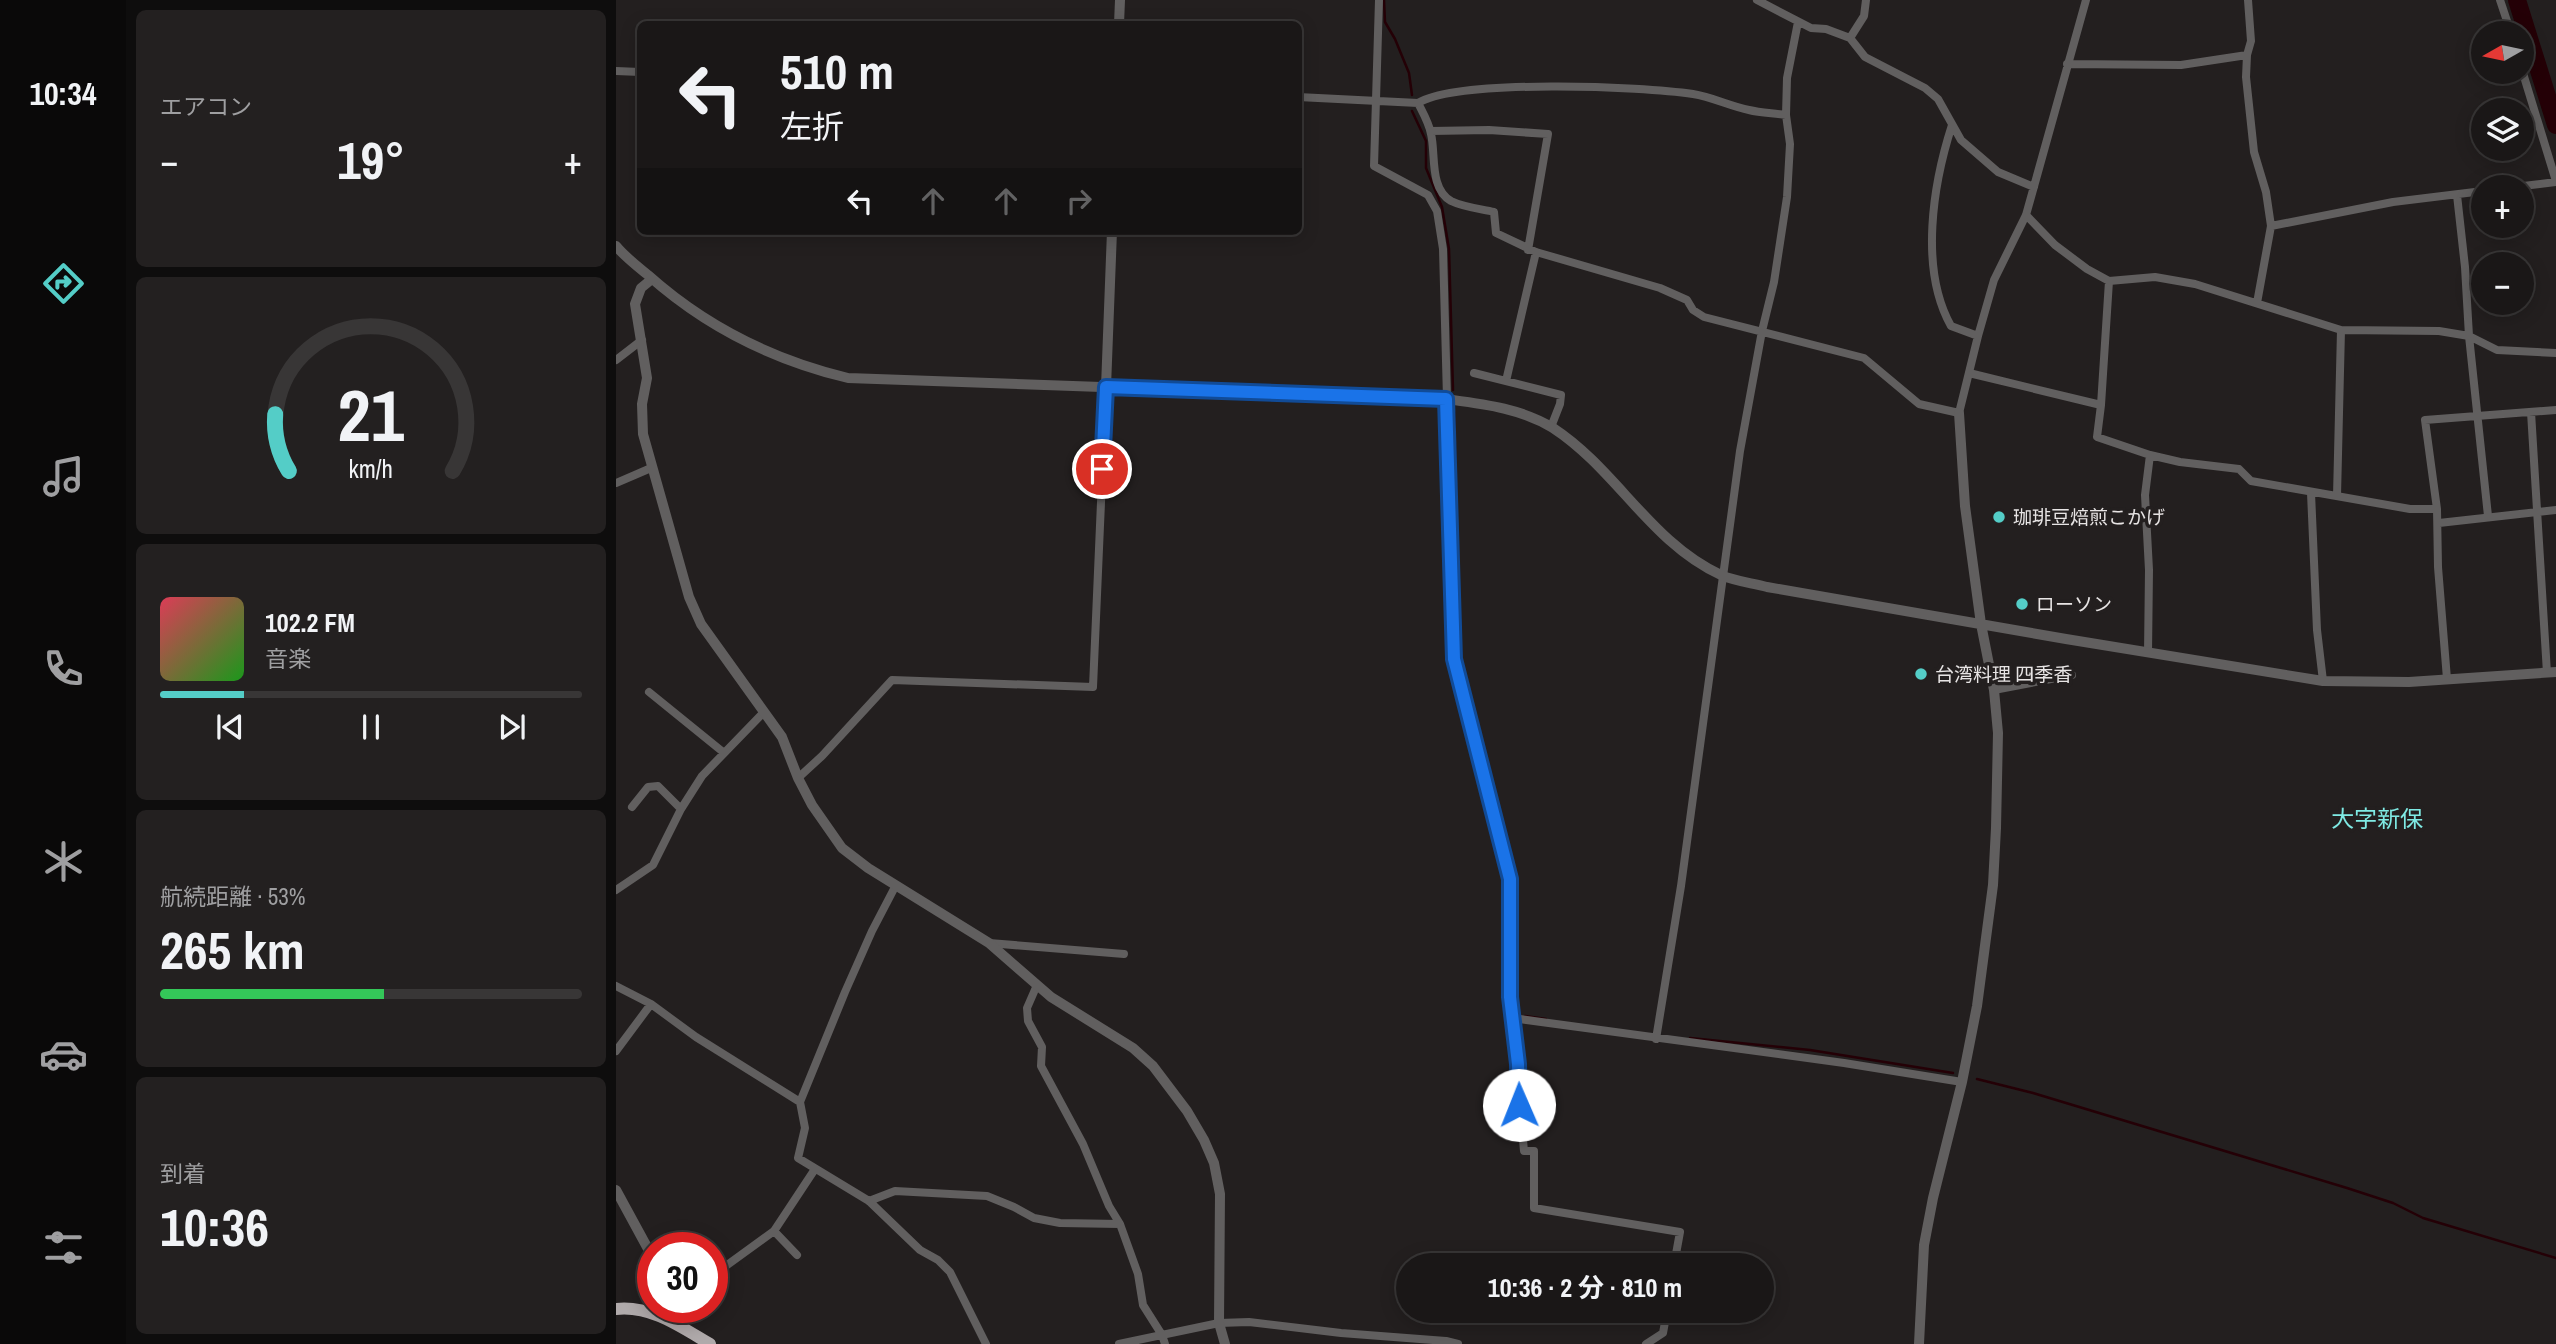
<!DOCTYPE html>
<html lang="ja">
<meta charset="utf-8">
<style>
body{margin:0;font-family:"Archivo Narrow","Noto Sans JP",sans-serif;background:#232020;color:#f1f3f6;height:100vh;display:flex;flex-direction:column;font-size:26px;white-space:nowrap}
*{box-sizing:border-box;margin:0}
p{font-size:23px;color:#9f9fa1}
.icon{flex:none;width:38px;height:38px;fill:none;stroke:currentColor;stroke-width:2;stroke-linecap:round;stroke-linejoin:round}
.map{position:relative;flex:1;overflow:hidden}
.sheet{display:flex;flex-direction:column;gap:10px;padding:10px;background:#0e0d0d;width:490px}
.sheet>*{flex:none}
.guide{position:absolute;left:21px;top:21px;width:665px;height:214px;border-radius:10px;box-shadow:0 4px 18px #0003,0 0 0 2px #383636;background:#1a1717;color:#f1f3f6;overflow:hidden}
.needle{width:46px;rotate:261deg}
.tools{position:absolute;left:1855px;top:21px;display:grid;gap:14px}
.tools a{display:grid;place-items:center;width:63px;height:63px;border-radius:50%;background:#1a1717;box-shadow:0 4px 18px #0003,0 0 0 2px #383636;font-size:35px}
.speed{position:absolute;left:21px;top:1232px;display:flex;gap:14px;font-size:35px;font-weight:700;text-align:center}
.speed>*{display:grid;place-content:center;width:91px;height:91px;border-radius:50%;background:#1a1717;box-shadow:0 4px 18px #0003,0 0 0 2px #383636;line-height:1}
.speed .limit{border:10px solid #d22;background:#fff;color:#111}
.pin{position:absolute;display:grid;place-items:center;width:60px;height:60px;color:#fff;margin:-30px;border:4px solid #fff;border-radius:50%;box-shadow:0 2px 7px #0007}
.me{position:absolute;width:77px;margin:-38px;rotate:359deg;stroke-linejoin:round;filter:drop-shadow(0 0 5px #0008)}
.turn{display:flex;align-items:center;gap:24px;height:147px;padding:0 28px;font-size:32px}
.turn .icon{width:91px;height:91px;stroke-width:2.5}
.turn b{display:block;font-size:49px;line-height:60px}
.lanes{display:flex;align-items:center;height:66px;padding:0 28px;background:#0003;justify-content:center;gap:35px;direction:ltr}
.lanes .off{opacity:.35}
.big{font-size:52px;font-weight:700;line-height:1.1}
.sheet .tile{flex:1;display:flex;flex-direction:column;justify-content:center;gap:10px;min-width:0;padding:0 24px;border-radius:10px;background:#232020}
.sheet .dial{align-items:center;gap:0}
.dial svg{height:182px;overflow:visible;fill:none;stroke:#383636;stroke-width:7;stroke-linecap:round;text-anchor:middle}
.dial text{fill:#f1f3f6;stroke:none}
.song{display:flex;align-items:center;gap:21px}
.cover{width:84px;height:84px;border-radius:10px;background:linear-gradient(135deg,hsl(350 70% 55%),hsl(120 70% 35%))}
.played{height:7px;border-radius:4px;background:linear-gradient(90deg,#54cdc7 20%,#383636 20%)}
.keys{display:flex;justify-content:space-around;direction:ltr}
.heat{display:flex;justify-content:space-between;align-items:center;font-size:38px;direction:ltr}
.charge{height:10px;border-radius:5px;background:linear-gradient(90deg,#34c759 53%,#383636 0)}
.trip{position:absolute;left:780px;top:1253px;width:378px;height:70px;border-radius:35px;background:#1a1717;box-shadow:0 4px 18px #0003,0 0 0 2px #383636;font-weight:700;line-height:70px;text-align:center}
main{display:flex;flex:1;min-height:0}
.dock{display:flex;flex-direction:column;width:126px;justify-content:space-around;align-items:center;background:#0a0909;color:#9f9fa1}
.dock .icon{width:49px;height:49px}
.dock .on{color:#54cdc7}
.dock b{font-size:32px;color:#f1f3f6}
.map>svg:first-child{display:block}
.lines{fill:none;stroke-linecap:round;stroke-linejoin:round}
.stream{stroke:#240006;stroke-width:2.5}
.river{stroke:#240006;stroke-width:18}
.minor{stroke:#615f5f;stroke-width:8}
.tertiary{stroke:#615f5f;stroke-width:10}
.trunk{stroke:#b0aaab;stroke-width:12}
.route-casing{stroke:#114b97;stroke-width:18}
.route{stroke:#1a73e8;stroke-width:12}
.poi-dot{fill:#54cdc7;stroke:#231f1f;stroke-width:2.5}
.labels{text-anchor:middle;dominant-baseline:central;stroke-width:7;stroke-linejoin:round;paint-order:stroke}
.poi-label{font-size:19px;fill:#e7e4e4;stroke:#231f1f;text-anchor:start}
.quarter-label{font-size:23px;fill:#7feae4;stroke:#231f1f}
</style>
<main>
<nav class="dock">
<b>10:34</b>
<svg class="icon on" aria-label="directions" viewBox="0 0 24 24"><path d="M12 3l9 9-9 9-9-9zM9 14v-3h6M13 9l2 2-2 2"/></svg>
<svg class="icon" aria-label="music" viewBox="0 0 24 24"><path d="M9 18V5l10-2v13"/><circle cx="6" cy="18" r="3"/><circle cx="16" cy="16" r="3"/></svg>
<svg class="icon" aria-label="phone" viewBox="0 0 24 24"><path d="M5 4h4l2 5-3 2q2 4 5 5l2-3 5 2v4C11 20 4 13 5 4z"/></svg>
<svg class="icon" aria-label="climate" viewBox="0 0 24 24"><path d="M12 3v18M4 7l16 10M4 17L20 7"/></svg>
<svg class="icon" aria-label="car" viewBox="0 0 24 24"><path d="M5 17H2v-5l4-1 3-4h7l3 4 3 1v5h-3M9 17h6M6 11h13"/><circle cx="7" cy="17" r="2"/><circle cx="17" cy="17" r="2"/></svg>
<svg class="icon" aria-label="filters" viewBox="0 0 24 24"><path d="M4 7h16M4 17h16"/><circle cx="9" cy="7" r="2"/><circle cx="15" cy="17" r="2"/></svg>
</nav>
<section class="sheet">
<div class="tile"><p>エアコン</p>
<div class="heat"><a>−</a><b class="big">19°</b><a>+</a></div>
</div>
<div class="tile dial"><svg viewBox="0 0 100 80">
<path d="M14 69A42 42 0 1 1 86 69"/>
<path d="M14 69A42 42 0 0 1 8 44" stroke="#54cdc7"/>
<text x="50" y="56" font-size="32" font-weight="700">21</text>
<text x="50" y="72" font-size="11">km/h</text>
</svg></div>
<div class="tile">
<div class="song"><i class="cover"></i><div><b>102.2 FM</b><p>音楽</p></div></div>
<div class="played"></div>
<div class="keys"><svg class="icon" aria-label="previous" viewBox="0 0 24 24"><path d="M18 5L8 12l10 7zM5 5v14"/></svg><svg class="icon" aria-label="pause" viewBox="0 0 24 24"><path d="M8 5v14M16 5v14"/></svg><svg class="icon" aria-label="next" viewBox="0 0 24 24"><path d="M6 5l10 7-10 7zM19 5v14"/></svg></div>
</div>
<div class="tile"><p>航続距離 · 53%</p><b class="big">265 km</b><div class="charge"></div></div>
<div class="tile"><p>到着</p><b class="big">10:36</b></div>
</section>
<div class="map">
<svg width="1940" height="1344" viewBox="0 0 1940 1344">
<rect width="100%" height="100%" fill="#231f1f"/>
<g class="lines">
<path class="stream" d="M768,0L769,22L779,39L793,73L796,95
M796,111L810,141V168L826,207L833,249L837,390
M838,412L844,657L892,855
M897,878L899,1008
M909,1016L930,1019
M1074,1038L1194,1050L1337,1073
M1361,1079L1417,1093L1731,1188L1777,1203L1807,1218L1940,1258"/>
<path class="river" d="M1901,0L1940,125"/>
<path class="minor" d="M763,0L758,166L812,195L821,211L827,249L838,659L894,879V997L908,1151H918V1208L1064,1232L1058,1265
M1141,0L1195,28L1210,29L1234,38L1249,57L1309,88L1322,99L1345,140L1382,172L1418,187
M1884,0L1895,33
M1234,38L1248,16L1250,0
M1631,55L1635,41L1632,0
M1451,64L1565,65L1631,55L1630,77L1638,152L1650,192L1655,226L1641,303
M1906,70L1940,181
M0,71L24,72
M682,97L802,103C807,113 813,123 815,134C820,154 813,188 835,201C847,207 865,209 878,212L880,233L920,252L1044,288L1071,300L1077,310L1088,317L1248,358L1303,404L1343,413L1362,336L1378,280L1410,215L1470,0
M802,103C843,79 1026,86 1077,94C1096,97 1114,106 1133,110C1145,113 1158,113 1170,115
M1336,125C1317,184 1303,269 1335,326L1362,336
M815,131L873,130L932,134L912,250
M1899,187L1940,182
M1841,195L1849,267L1853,336L1872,516
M1410,215L1439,245L1471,269L1493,281L1539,277L1579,284L1725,330L1823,331L1853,336L1881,350L1940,353
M1655,226L1777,202L1867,191
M0,360L26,340
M858,373L945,395L944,404L935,427
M1353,373L1485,405L1481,437L1534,455L1564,462L1623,469L1635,481L1794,509H1821L1822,567L1831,679
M890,381L920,252
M1485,405L1493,281
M1915,412L1931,673
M0,483L35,468
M1695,493L1701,630L1707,681
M1721,496L1725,330
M1821,509L1809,420L1940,410
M1823,523L1940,510
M1532,653L1533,570L1529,495L1534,455
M1378,690L1456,675
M33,692L107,752
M182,778L206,756L276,680L477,687L490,387
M16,807L32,787L42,786L65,809L86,776L147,713
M280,885L256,931L229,992L184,1102L189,1128L182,1158L253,1201L304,1250L322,1260L334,1272L370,1344
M0,890L37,865L65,809
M373,943L508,954
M421,985L411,1008L412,1021L426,1047L425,1066L467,1144L493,1206L504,1224
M0,986L35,1004L80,1037L184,1102
M896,1018L1228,1063L1346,1082
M1040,1039L1065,886L1124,451L1146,331L1158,282L1171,197L1174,144L1170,115L1171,78L1182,22
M0,1051L35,1004
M253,1201L279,1191L371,1196L398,1207L418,1218L444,1223L504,1224L522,1274L527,1305L546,1335L549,1344
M158,1231L181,1255
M96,1276L158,1231L199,1169
M53,1307H54
M503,1344L603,1323L633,1322L725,1333L830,1341L842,1344
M1030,1344L1047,1333L1051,1311"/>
<path class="tertiary" d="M503,24L504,0
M0,246C9,257 21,266 32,275C89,326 157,360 232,378L830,399C867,404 904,408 937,428C1000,469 1035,543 1105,575C1118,581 1136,583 1151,587L1450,639L1707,681L1793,682L1940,672
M36,279L25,288L19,304L31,378L26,404L27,434L73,597L85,624L166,737L182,778L196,805L226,848L252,868L373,943L435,997L517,1048L537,1066L571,1111L588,1140L598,1163L604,1194L603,1323L609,1344
M490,387L496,231
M0,1190L37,1258
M1303,1344L1308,1245L1317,1198L1346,1082L1361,1006L1377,885L1380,828L1382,733L1378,690L1365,624L1349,506L1343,413"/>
<path class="trunk" d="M0,1309C35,1305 65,1327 94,1344"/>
</g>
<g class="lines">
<defs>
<path id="route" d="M486,469L490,387L830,399L838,659L894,879V997L902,1064L903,1105"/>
</defs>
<use href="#route" class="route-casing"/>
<use href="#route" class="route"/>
</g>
<g class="poi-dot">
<circle cx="1383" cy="517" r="7"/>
<circle cx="1406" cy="604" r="7"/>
<circle cx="1305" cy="674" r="7"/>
</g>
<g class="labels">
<g class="poi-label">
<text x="1397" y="517">珈琲豆焙煎こかげ</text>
<text x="1420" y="604">ローソン</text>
<text x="1319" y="674">台湾料理 四季香</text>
</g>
<g class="quarter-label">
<text x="1761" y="818">大字新保</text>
</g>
</g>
</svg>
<div class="tools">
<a><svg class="needle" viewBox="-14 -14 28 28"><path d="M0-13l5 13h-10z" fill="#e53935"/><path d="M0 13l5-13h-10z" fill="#9f9fa1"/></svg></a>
<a><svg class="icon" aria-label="layers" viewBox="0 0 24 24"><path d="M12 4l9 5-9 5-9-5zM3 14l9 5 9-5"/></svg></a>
<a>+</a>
<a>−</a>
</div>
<div class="speed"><div class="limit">30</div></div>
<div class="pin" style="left:486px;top:469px;background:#d93025"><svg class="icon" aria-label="arrive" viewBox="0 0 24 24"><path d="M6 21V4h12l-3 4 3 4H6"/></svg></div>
<svg class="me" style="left:903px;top:1105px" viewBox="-20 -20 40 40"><circle r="19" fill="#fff"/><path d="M0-13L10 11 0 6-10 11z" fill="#1a73e8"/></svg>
<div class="trip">10:36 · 2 分 · 810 m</div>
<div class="guide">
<div class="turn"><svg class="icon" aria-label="left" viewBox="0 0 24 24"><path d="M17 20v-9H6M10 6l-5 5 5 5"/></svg><div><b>510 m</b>左折</div></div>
<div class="lanes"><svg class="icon" aria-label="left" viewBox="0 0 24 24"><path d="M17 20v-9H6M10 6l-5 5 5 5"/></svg><svg class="icon off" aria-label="ahead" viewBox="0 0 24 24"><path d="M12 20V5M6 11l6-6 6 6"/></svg><svg class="icon off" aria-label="ahead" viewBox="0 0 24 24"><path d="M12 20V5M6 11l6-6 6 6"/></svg><svg class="icon off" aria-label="right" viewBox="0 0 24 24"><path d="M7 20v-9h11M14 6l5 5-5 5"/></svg></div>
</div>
</div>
</main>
